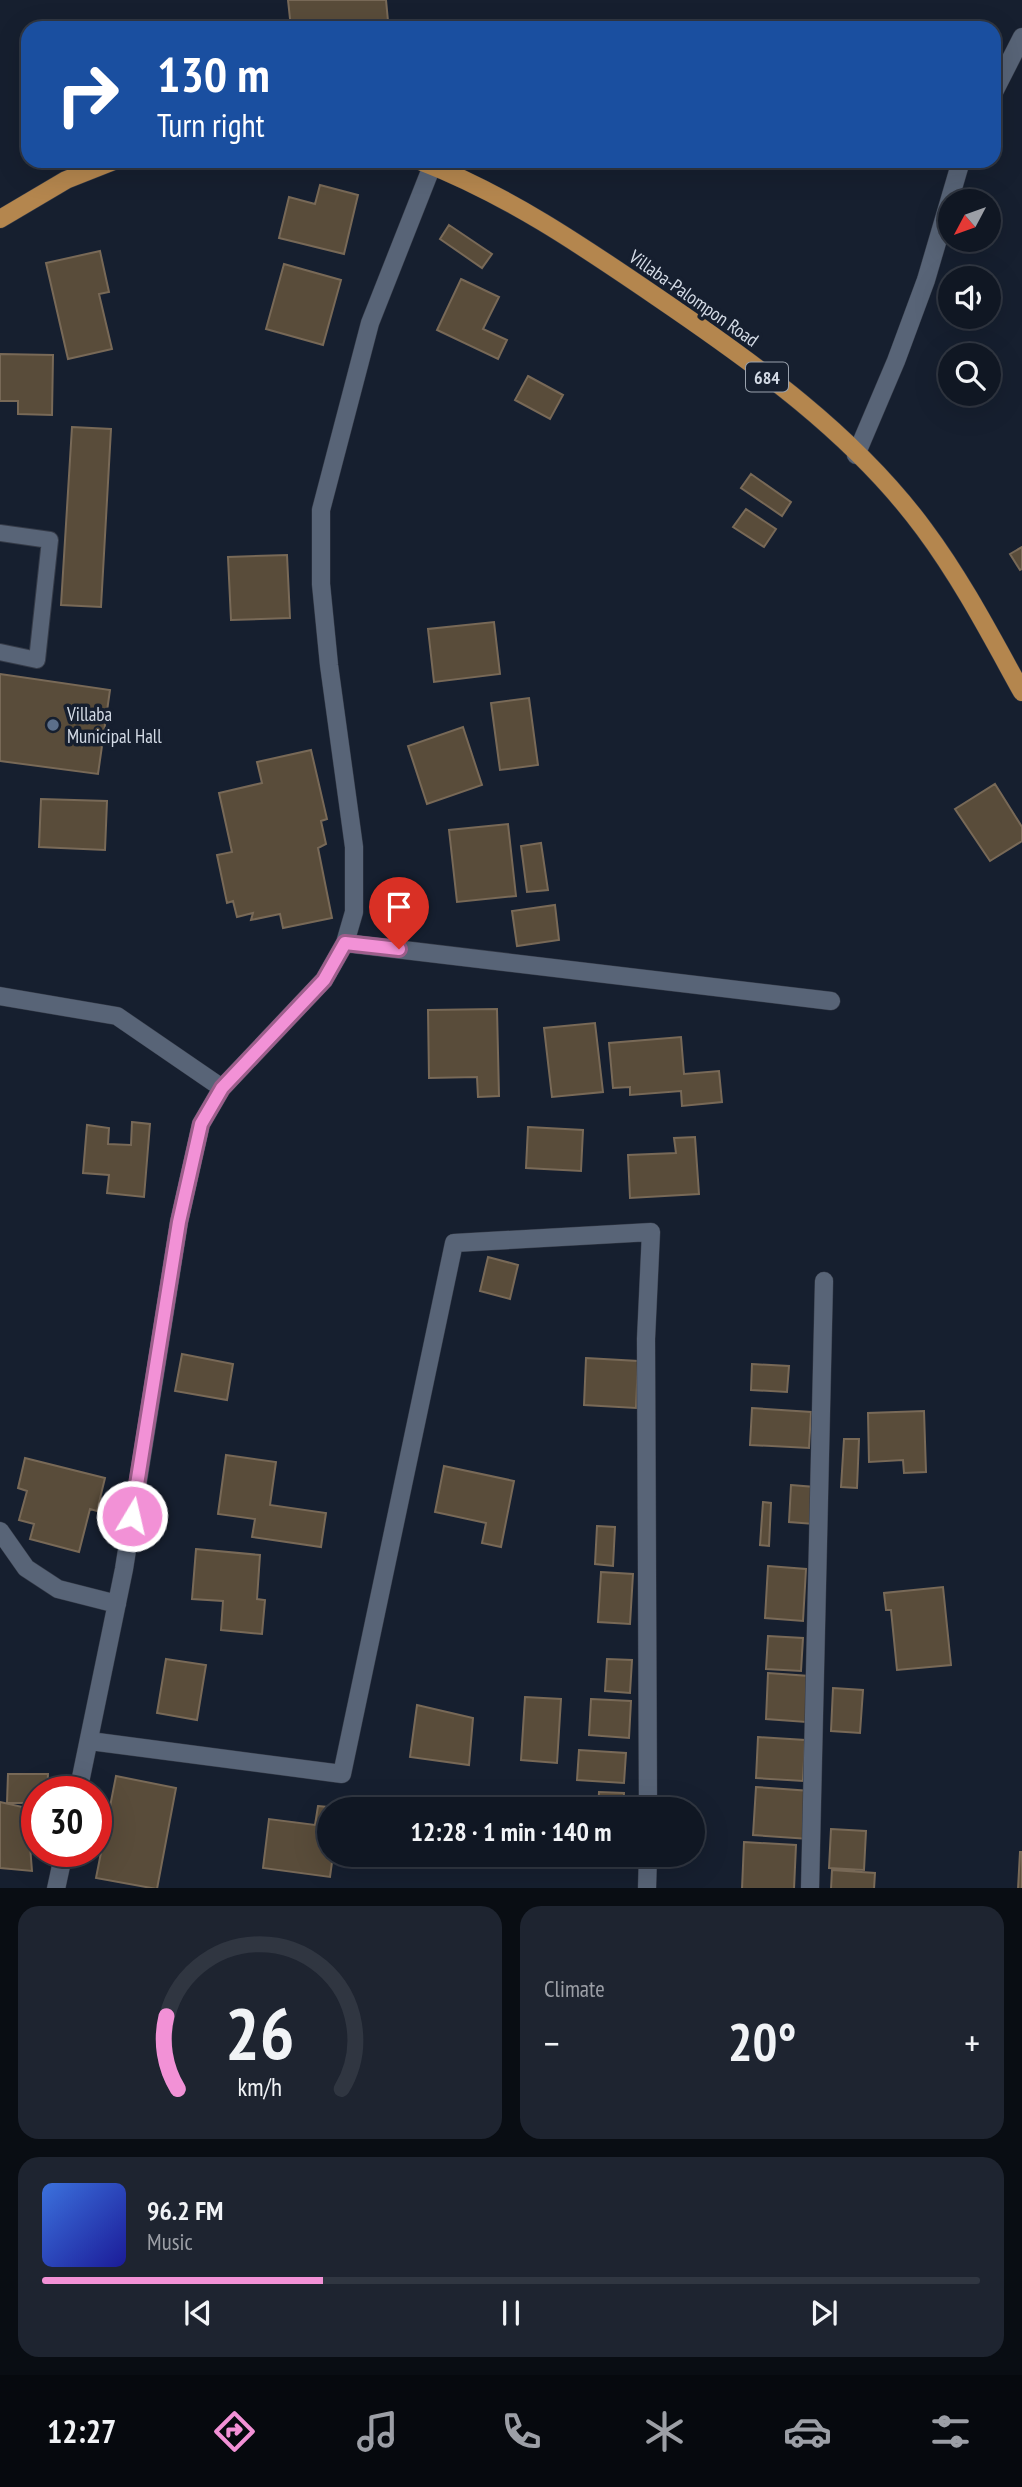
<!DOCTYPE html>
<meta charset="utf-8">
<style>
body{margin:0;font-family:"PT Sans Narrow",sans-serif;background:#1e2430;color:#f1f3f6;height:100vh;display:flex;flex-direction:column;font-size:26px;white-space:nowrap}
*{box-sizing:border-box;margin:0}
p{font-size:23px;color:#9c9fa6}
.icon{flex:none;width:38px;height:38px;fill:none;stroke:currentColor;stroke-width:2;stroke-linecap:round;stroke-linejoin:round}
.map{position:relative;height:1888px;overflow:hidden}
.sheet{display:flex;flex-direction:column;gap:18px;padding:18px;background:#090d13;flex:1}
.sheet>*{flex:none}
.banner{position:absolute;left:21px;top:21px;width:980px;height:147px;border-radius:21px;box-shadow:0 7px 28px #0002,0 0 0 2px #303641;background:#1a4fa0;color:#fff;overflow:hidden}
.needle{width:46px;rotate:229deg}
.fabs{position:absolute;left:938px;top:189px;display:grid;gap:14px}
.fabs a{display:grid;place-items:center;width:63px;height:63px;border-radius:50%;background:#101723;box-shadow:0 7px 28px #0002,0 0 0 2px #303641;font-size:35px}
.speed{position:absolute;left:21px;top:1776px;display:flex;gap:14px;font-size:35px;font-weight:700;text-align:center}
.speed>*{display:grid;place-content:center;width:91px;height:91px;border-radius:50%;background:#101723;box-shadow:0 7px 28px #0002,0 0 0 2px #303641;line-height:1}
.speed .limit{border:10px solid #d22;background:#fff;color:#111}
.pin{position:absolute;display:grid;place-items:center;width:60px;height:60px;color:#fff;margin:-72px -30px;border-radius:50% 50% 50% 0;rotate:-45deg;box-shadow:0 0 7px #0007}
.pin .icon{rotate:45deg}
.me{position:absolute;width:77px;margin:-38px;rotate:9deg;stroke-linejoin:round;filter:drop-shadow(0 0 5px #0008)}
.turn{display:flex;align-items:center;gap:24px;height:147px;padding:0 21px;font-size:32px}
.turn .icon{width:91px;height:91px;stroke-width:2.5}
.turn b{display:block;font-size:49px;line-height:60px}
.big{font-size:52px;font-weight:700;line-height:1.1}
.sheet .tile{flex:1;display:flex;flex-direction:column;justify-content:center;gap:10px;min-width:0;padding:0 24px;border-radius:21px;background:#1e2430}
.sheet .dial{align-items:center;gap:0}
.dial svg{height:182px;overflow:visible;fill:none;stroke:#303641;stroke-width:7;stroke-linecap:round;text-anchor:middle}
.dial text{fill:#f1f3f6;stroke:none}
.song{display:flex;align-items:center;gap:21px}
.cover{width:84px;height:84px;border-radius:10px;background:linear-gradient(135deg,hsl(220 70% 55%),hsl(240 70% 35%))}
.played{height:7px;border-radius:4px;background:linear-gradient(90deg,#f291d6 30%,#303641 30%)}
.keys{display:flex;justify-content:space-around;direction:ltr}
.heat{display:flex;justify-content:space-between;align-items:center;font-size:38px;direction:ltr}
.sheet .tiles{flex:1;display:grid;gap:18px;grid-template-columns:1fr 1fr}
.tile:last-child{grid-column:span 2}
.trip{position:absolute;left:317px;top:1797px;width:388px;height:70px;border-radius:35px;background:#101723;box-shadow:0 7px 28px #0002,0 0 0 2px #303641;font-weight:700;line-height:70px;text-align:center}
.tabs{display:flex;height:112px;justify-content:space-around;align-items:center;background:#06090e;color:#9c9fa6}
.tabs .icon{width:49px;height:49px}
.tabs .active{color:#f291d6}
.tabs b{font-size:32px;color:#f1f3f6}
.map>svg:first-child{display:block}
.building{fill:#594c3a;stroke:#786957;stroke-width:2}
.lines{fill:none;stroke-linecap:round;stroke-linejoin:round}
.service-casing{stroke:#353b48;stroke-width:18}
.minor-casing{stroke:#353b48;stroke-width:19}
.primary-casing{stroke:#353b48;stroke-width:19}
.service{stroke:#586477;stroke-width:16}
.minor{stroke:#586477;stroke-width:18}
.primary{stroke:#b4864e;stroke-width:18}
.route-casing{stroke:#9d5e8b;stroke-width:18}
.route{stroke:#f291d6;stroke-width:12}
.service-dot{fill:#5c6f8a;stroke:#161f2f;stroke-width:2.5}
.labels{text-anchor:middle;dominant-baseline:central;stroke-width:7;stroke-linejoin:round;paint-order:stroke}
.shield{fill:#161f2f;stroke:#9aa2ae;stroke-width:2}
.shield-label{font-size:18px;font-weight:bold;fill:#d3dae5}
.street-label{font-size:19px;fill:#d3dae5;stroke:#161f2f}
.poi-label{font-size:19px;fill:#d3dae5;stroke:#161f2f;text-anchor:start}
</style>
<div class="map">
<svg width="1022" height="1889" viewBox="0 0 1022 1889">
<rect width="100%" height="100%" fill="#161f2f"/>
<path class="building" d="M288,0H386L388,21H381L382,28H291Z
M320,185L358,195L344,254L279,238L289,197L315,204Z
M449,225L492,254L482,268L440,239Z
M100,251L109,292L99,294L112,349L68,359L46,263Z
M284,264L341,280L323,345L266,329Z
M461,279L499,297L483,329L507,340L498,359L437,330Z
M0,354L53,355L52,415L18,414V401H0Z
M528,376L563,395L550,419L515,400Z
M72,427L111,429L101,607L61,605Z
M751,474L791,502L782,516L741,488Z
M746,509L776,529L764,547L733,527Z
M1022,547V569L1020,570L1010,554Z
M287,555L290,618L231,620L228,557Z
M494,622L500,674L434,682L428,629Z
M0,674L110,690L98,774L0,761Z
M529,698L538,765L500,770L491,703Z
M463,727L482,785L427,804L408,746Z
M311,750L327,819L321,821L326,844L318,848L332,918L283,928L280,914L251,920L253,913L237,917L233,901L227,903L217,855L232,852L219,793L262,783L257,762Z
M995,784L1022,827V841L990,861L955,809Z
M41,799L107,801L105,850L39,847Z
M508,824L516,896L457,902L449,830Z
M541,843L548,890L527,892L521,846Z
M555,905L559,940L517,946L512,911Z
M497,1009L499,1096L478,1097L477,1077L429,1078L428,1010Z
M595,1023L603,1092L552,1097L544,1028Z
M681,1037L684,1074L719,1071L722,1102L682,1106L681,1091L630,1095V1087L613,1088L609,1043Z
M132,1122L150,1124L144,1197L107,1193L109,1175L83,1173L87,1125L109,1128L108,1144L131,1145Z
M528,1127L583,1130L581,1171L526,1168Z
M695,1137L699,1194L630,1198L628,1155L676,1153L674,1138Z
M488,1257L518,1265L510,1299L480,1291Z
M182,1354L233,1364L227,1400L175,1391Z
M586,1358L638,1361L636,1408L584,1405Z
M752,1364L789,1366L787,1392L751,1390Z
M752,1408L811,1412L809,1448L750,1445Z
M924,1411L926,1472L904,1473L903,1460L869,1462L868,1413Z
M844,1439H859L857,1488L841,1487Z
M226,1455L276,1462L270,1505L326,1513L321,1547L252,1537L255,1519L218,1514Z
M25,1458L105,1478L97,1511L90,1509L79,1552L30,1539L34,1524L19,1520L27,1491L18,1488Z
M444,1466L514,1481L501,1547L482,1543L486,1523L435,1512Z
M791,1485L815,1487L814,1524L789,1522Z
M763,1502L771,1503L769,1546L760,1545Z
M597,1526L615,1527L613,1566L595,1564Z
M196,1549L260,1555L257,1599L265,1600L262,1634L221,1630L223,1601L192,1599Z
M768,1566L806,1569L803,1621L765,1618Z
M601,1572L633,1574L630,1624L598,1622Z
M943,1587L951,1665L897,1670L891,1610H886L884,1593Z
M768,1636L803,1638L801,1671L766,1669Z
M166,1659L206,1665L197,1720L157,1713Z
M607,1659L632,1660L630,1693L605,1691Z
M768,1673L809,1676L806,1722L766,1719Z
M833,1688L863,1690L860,1733L831,1731Z
M525,1697L561,1699L557,1763L521,1760Z
M591,1699L631,1701L629,1738L589,1735Z
M417,1705L473,1718L469,1765L410,1757Z
M758,1737L805,1740L803,1781L756,1778Z
M579,1750L626,1753L624,1783L577,1780Z
M8,1774H48L47,1792H37V1808H27V1803H7Z
M116,1776L176,1788L157,1889L96,1878Z
M756,1787L811,1791L809,1839L753,1835Z
M599,1792L624,1793L623,1810H598Z
M0,1802L27,1808L32,1871L0,1868Z
M318,1806L339,1808L329,1810V1855H333L330,1877L263,1868L269,1819L315,1825Z
M831,1829L866,1831L864,1870L829,1868Z
M744,1842L796,1845L794,1889H742Z
M1020,1852H1022V1889H1018Z
M832,1870L875,1873L874,1889H831Z"/>
<g class="lines">
<defs>
<path id="service" d="M0,533L50,540L37,660L0,652"/>
<path id="minor" d="M994,92L1022,37
M856,455L896,361L926,280L961,161
M345,943L831,1001
M0,996L117,1016L222,1088
M0,1531L26,1568L58,1589L117,1604
M90,1741L342,1774L454,1243L651,1232L646,1339L648,1810
M78,1792L124,1569L179,1222L201,1124L222,1088L324,980L345,943L354,912V847L329,665L321,584V510L370,323L432,166
M56,1889L64,1852
M647,1889L648,1855
M810,1889L824,1281"/>
<path id="primary" d="M420,161C506,194 581,245 657,297C754,363 854,434 924,529C962,580 991,636 1022,692
M0,219L66,180L114,161"/>
</defs>
<use href="#service" class="service-casing"/>
<use href="#minor" class="minor-casing"/>
<use href="#primary" class="primary-casing"/>
<use href="#service" class="service"/>
<use href="#minor" class="minor"/>
<use href="#primary" class="primary"/>
</g>
<g class="lines">
<defs>
<path id="route" d="M132,1516L179,1222L201,1124L222,1088L324,980L345,943L399,949"/>
</defs>
<use href="#route" class="route-casing"/>
<use href="#route" class="route"/>
</g>
<circle class="service-dot" cx="53" cy="725" r="7"/>
<g class="labels">
<rect class="shield" x="746" y="362.5" width="42" height="29" rx="5"/>
<g class="shield-label">
<text x="767" y="377">684</text>
</g>
<g class="street-label">
<text transform="translate(694 298) rotate(35)">Villaba-Palompon Road</text>
</g>
<g class="poi-label">
<text x="67" y="714">Villaba<tspan x="67" dy="22">Municipal Hall</tspan></text>
</g>
</g>
</svg>
<div class="fabs">
<a><svg class="needle" viewBox="-14 -14 28 28"><path d="M0-13l5 13h-10z" fill="#e53935"/><path d="M0 13l5-13h-10z" fill="#9c9fa6"/></svg></a>
<a><svg class="icon" aria-label="sound" viewBox="0 0 24 24"><path d="M4 9h4l5-4v14l-5-4H4zM17 9q2 3 0 6"/></svg></a>
<a><svg class="icon" aria-label="search" viewBox="0 0 24 24"><circle cx="10" cy="10" r="6"/><path d="M15 15l6 6"/></svg></a>
</div>
<div class="speed"><div class="limit">30</div></div>
<div class="pin" style="left:399px;top:949px;background:#d93025"><svg class="icon" aria-label="arrive" viewBox="0 0 24 24"><path d="M6 21V4h12l-3 4 3 4H6"/></svg></div>
<svg class="me" style="left:132px;top:1516px" viewBox="-20 -20 40 40"><circle r="17" fill="#f291d6" stroke="#fff" stroke-width="3"/><path d="M0-11L8 9 0 5-8 9z" fill="#fff"/></svg>
<div class="trip">12:28 · 1 min · 140 m</div>
<div class="banner">
<div class="turn"><svg class="icon" aria-label="right" viewBox="0 0 24 24"><path d="M7 20v-9h11M14 6l5 5-5 5"/></svg><div><b>130 m</b>Turn right</div></div>
</div>
</div>
<section class="sheet">
<div class="tiles">
<div class="tile dial"><svg viewBox="0 0 100 80">
<path d="M14 69A42 42 0 1 1 86 69"/>
<path d="M14 69A42 42 0 0 1 9 37" stroke="#f291d6"/>
<text x="50" y="56" font-size="32" font-weight="700">26</text>
<text x="50" y="72" font-size="11">km/h</text>
</svg></div>
<div class="tile"><p>Climate</p>
<div class="heat"><a>−</a><b class="big">20°</b><a>+</a></div>
</div>
<div class="tile">
<div class="song"><i class="cover"></i><div><b>96.2 FM</b><p>Music</p></div></div>
<div class="played"></div>
<div class="keys"><svg class="icon" aria-label="previous" viewBox="0 0 24 24"><path d="M18 5L8 12l10 7zM5 5v14"/></svg><svg class="icon" aria-label="pause" viewBox="0 0 24 24"><path d="M8 5v14M16 5v14"/></svg><svg class="icon" aria-label="next" viewBox="0 0 24 24"><path d="M6 5l10 7-10 7zM19 5v14"/></svg></div>
</div>
</div>
</section>
<nav class="tabs">
<b>12:27</b>
<svg class="icon active" aria-label="directions" viewBox="0 0 24 24"><path d="M12 3l9 9-9 9-9-9zM9 14v-3h6M13 9l2 2-2 2"/></svg>
<svg class="icon" aria-label="music" viewBox="0 0 24 24"><path d="M9 18V5l10-2v13"/><circle cx="6" cy="18" r="3"/><circle cx="16" cy="16" r="3"/></svg>
<svg class="icon" aria-label="phone" viewBox="0 0 24 24"><path d="M5 4h4l2 5-3 2q2 4 5 5l2-3 5 2v4C11 20 4 13 5 4z"/></svg>
<svg class="icon" aria-label="climate" viewBox="0 0 24 24"><path d="M12 3v18M4 7l16 10M4 17L20 7"/></svg>
<svg class="icon" aria-label="car" viewBox="0 0 24 24"><path d="M5 17H2v-5l4-1 3-4h7l3 4 3 1v5h-3M9 17h6M6 11h13"/><circle cx="7" cy="17" r="2"/><circle cx="17" cy="17" r="2"/></svg>
<svg class="icon" aria-label="filters" viewBox="0 0 24 24"><path d="M4 7h16M4 17h16"/><circle cx="9" cy="7" r="2"/><circle cx="15" cy="17" r="2"/></svg>
</nav>
